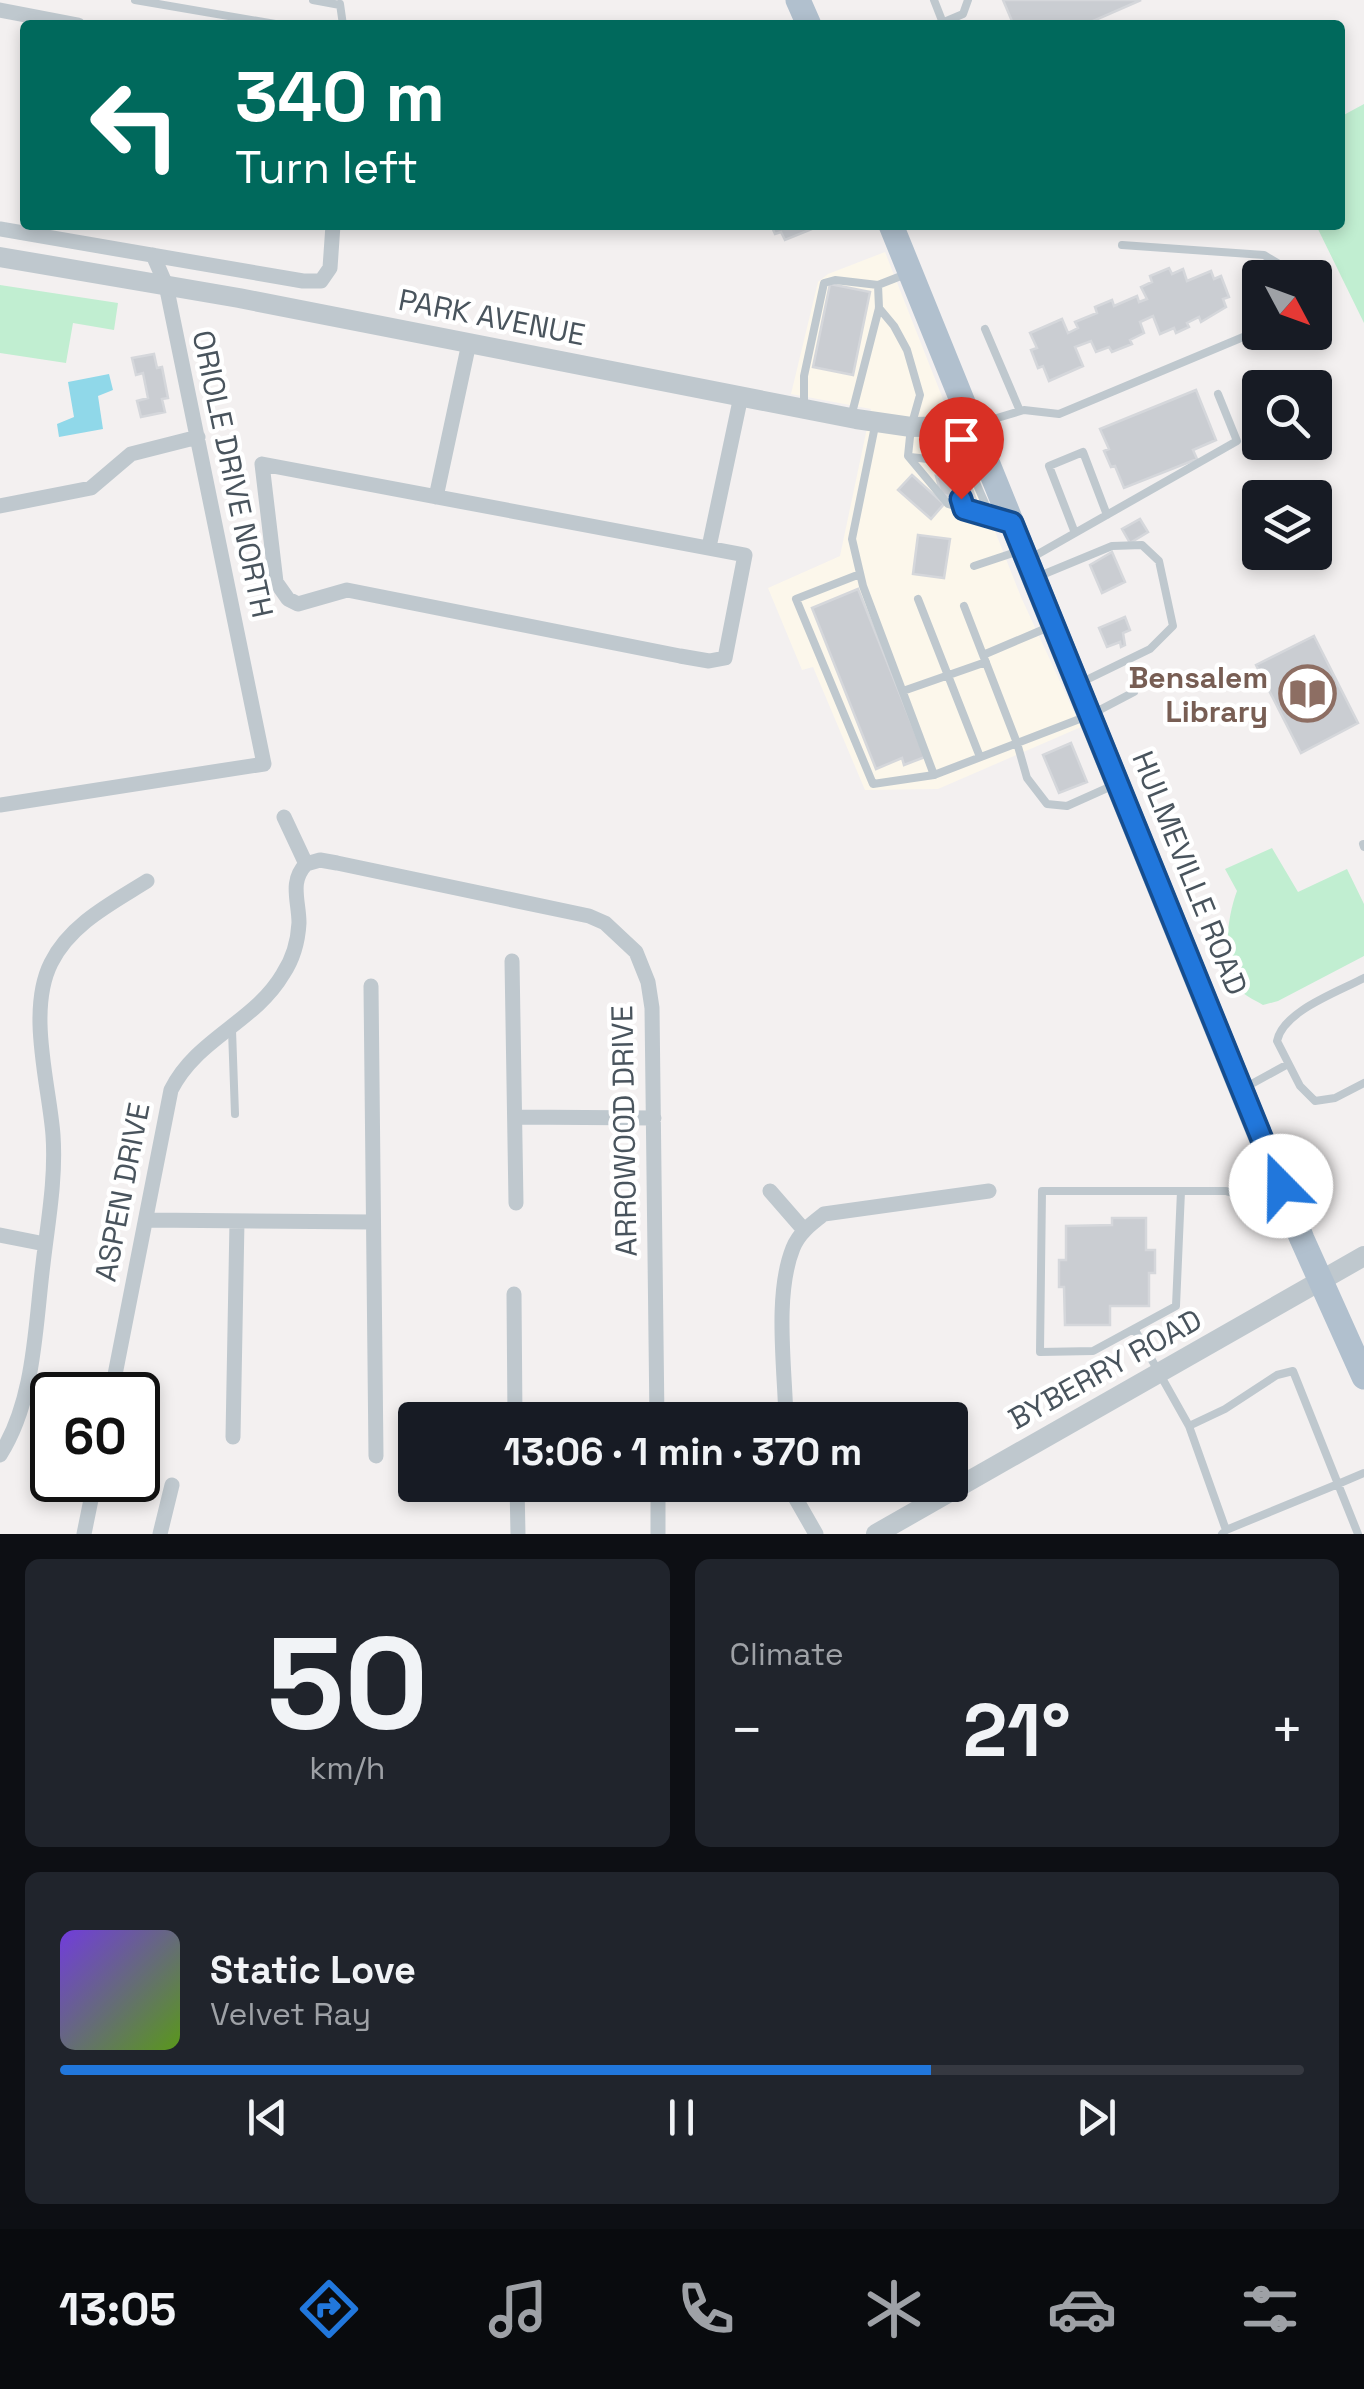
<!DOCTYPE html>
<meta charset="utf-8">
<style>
body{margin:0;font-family:"Space Grotesk",sans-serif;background:#20242c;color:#f1f3f6;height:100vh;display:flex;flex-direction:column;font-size:38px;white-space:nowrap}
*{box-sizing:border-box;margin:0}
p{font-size:32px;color:#9ea1a6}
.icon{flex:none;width:55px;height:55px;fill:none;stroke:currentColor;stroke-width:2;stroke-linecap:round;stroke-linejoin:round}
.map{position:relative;height:1534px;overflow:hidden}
.drawer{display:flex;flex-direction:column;gap:25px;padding:25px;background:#0d0f14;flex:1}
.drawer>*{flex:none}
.top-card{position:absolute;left:20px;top:20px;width:1325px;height:210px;border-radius:10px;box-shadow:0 5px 15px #0003;background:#00695c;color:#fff;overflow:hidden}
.needle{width:65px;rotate:131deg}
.fabs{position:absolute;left:1242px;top:260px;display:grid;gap:20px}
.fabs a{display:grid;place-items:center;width:90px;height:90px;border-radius:10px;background:#171b24;box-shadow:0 5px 15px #0003;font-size:50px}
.speed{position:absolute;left:30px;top:1372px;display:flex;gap:20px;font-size:50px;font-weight:700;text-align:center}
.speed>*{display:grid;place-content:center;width:130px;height:130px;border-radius:50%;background:#171b24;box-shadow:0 5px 15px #0003;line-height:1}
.speed .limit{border:5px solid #111;border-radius:15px;background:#fff;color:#111}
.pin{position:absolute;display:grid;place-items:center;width:85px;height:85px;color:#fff;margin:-102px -42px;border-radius:50% 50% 50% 0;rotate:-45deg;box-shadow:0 0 10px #0007}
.pin .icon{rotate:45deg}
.me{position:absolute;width:110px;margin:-55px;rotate:338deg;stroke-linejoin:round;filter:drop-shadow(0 0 8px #0008)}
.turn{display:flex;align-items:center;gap:35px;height:210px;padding:0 50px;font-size:45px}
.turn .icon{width:130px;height:130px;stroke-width:2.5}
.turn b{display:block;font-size:70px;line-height:85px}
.big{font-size:75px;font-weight:800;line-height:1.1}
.drawer .tile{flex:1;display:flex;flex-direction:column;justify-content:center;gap:15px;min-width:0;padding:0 35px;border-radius:15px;background:#20242c}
.drawer .dial{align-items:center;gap:0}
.dial b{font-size:130px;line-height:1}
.song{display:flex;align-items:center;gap:30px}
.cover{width:120px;height:120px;border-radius:15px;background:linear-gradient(135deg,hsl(260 70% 55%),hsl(90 70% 35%))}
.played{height:10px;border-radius:5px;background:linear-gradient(90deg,#2177dc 70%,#363941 70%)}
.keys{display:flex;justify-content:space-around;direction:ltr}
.heat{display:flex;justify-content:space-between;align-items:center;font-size:55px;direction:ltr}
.drawer .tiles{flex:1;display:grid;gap:25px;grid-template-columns:1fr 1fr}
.tile:last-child{grid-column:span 2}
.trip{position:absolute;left:398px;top:1402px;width:570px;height:100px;border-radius:10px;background:#171b24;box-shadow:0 5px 15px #0003;font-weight:800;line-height:100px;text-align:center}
.tab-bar{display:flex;height:160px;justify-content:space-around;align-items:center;background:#090b0e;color:#9ea1a6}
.tab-bar .icon{width:70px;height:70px}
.tab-bar .on{color:#2177dc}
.tab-bar b{font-size:45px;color:#f1f3f6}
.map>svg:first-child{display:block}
.commercial{fill:#fcf7eb}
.green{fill:#c1eed1}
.water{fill:#90d8e9}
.building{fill:#cacdd2;stroke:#d5d7db;stroke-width:2.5}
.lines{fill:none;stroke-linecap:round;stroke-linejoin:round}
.service{stroke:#bfc8ce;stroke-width:8}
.minor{stroke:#bfc8ce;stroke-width:15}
.tertiary{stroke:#bfc8ce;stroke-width:20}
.primary{stroke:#b1c0ce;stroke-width:25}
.route-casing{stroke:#154d8f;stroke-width:25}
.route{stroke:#2177dc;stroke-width:18}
.labels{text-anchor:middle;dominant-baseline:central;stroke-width:9;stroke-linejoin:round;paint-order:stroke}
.street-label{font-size:30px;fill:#49545d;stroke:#fff}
.education-label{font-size:30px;font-weight:bold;fill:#785e54;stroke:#fff;text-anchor:end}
</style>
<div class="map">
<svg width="1364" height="1534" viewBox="0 0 1364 1534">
<rect width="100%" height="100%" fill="#f3f0f0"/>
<path class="commercial" d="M885,252L1021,597L1081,727L938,789L865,790L813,667L802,670L768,588L840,556L871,409L791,394L818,282L828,274Z"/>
<path class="green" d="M1364,104V323L1316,225H1340V117Z
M0,285L118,303L114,330L73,323L66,363L0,353Z
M1272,848L1298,892L1347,869L1364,904V956L1278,1001L1263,1005C1257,1001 1247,997 1242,992C1220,968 1227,917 1237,891L1225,869Z"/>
<path class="water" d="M109,374L113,390L98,396L103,429L59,437L57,424L74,417L68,382Z"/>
<path class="building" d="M1003,0H1141L1084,25H1003L1012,21Z
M771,225H817V227L785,240L781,232L775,234Z
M1169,268L1172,274L1183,269L1187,281L1211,271L1214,279L1221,276L1229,297L1223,299L1226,307L1201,322L1199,317L1187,323L1189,327L1176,333L1174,328L1160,334L1153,316L1140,322L1144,333L1130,340L1132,344L1112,352L1109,347L1096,352L1091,341L1075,347L1083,366L1049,381L1043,366L1038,368L1031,350L1037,348L1030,333L1062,319L1068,333L1078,328L1075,322L1097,313L1095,307L1112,300L1114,306L1137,296L1139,302L1147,299L1141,287L1152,282L1150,276Z
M830,284L870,292L853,375L813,367Z
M154,354L157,368L162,367L168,398L162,399L165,412L141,417L137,401L148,398L143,373L136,375L132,358Z
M1196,390L1216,440L1193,450L1197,459L1124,488L1115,466L1111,467L1104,451L1109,449L1100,429Z
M912,475L944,504L931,519L898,490Z
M936,476L970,484L977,503L941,494Z
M1140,519L1148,532L1130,543L1122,529Z
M918,535L950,539L944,578L913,574Z
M1112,552L1125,582L1102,593L1090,565Z
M858,589L925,757L904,765L902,758L876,769L812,608Z
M1125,617L1130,630L1123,633L1125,645L1121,647L1120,642L1107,647L1099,628Z
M1314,636L1358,723L1301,753L1256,665Z
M1071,743L1087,782L1059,793L1043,755Z
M1112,1218H1146V1250H1155V1273H1149V1306H1110V1325H1065L1064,1287H1059V1260H1066V1226L1112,1225Z"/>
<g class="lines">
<path class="service" d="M135,0L281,25
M313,0L340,5
M934,0L943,23
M340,4L343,25
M937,25L963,14L968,0
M1122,245L1264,255L1279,264L1284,278
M879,308L894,326L907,350L920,395L911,427L908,456L948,504L1003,520
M985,329L1020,411
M804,406V376L824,283L835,280L878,285L906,274
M851,417L879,308L878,285
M977,424L1024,410L1059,414L1260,330
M875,426L852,539L863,586L934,775L1090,715L1134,692
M910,457L946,461L949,427
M967,462L991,517
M953,480L946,461L983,462
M1075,533L1049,466L1083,452L1107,515
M1031,558L1237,441L1218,394
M974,566L1019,551
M860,574L796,599L873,784L934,775
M1037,577L1112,546L1142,545L1159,561L1173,626L1150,649L1082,682
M918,599L980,757
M964,606L983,655
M1049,627L983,655L1017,743L1027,778L1047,804L1067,806L1114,785
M903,691L986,662
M1363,844L1364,847
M1364,978C1338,992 1283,1011 1277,1041L1300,1086L1315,1101L1335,1098L1364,1083
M232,1030L235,1114
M1246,1087L1288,1064
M1181,1191L1176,1306L1093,1351L1040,1352L1042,1191H1226L1235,1194L1267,1163
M1135,1330L1189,1426L1225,1409L1277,1375L1293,1371L1338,1484L1364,1473
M1189,1426L1226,1530L1222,1534
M1226,1530L1338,1484L1358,1534"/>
<path class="minor" d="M0,10L78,25
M0,229L303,281H321L330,268L333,225
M262,464L745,555L725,658L709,661L680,656L347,590L298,604L288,599L276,582Z
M436,497L469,343
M0,506L91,488L131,454L198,437
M709,547L741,396
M0,805L264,764L166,285L153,255
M284,817L306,864
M306,864L320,860L337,863L589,916L605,923L636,952L648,982L652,1008L657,1420
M512,961L516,1203
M371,986L376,1456
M515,1117L654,1118
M770,1191L804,1230
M147,1220L371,1222
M0,1235L45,1244
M514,1294L515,1420
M111,1395L171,1090C196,1039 255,1022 283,974C293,959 298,941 299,923C299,901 289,882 306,864
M786,1420C785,1369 774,1295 793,1248C799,1233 811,1224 824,1214L989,1191
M233,1437L237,1221
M0,1455C35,1400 35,1327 43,1264C48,1221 56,1179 53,1135C49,1084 27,1011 51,963C70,924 112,903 147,881
M517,1485L518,1534
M658,1485V1534
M788,1485L816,1534
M84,1534L95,1480
M160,1534L172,1485"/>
<path class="tertiary" d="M0,257L239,298L856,419L911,427L972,426
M876,1534L1364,1256"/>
<path class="primary" d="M798,0L809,25
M891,225L1302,1239L1364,1377"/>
</g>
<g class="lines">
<defs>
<path id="route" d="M961,499L964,509L1012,523L1281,1186"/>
</defs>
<use href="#route" class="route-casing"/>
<use href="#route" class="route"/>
</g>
<defs>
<symbol id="library-ring" viewBox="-11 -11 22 22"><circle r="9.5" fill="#fff" stroke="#8d6e63" stroke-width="1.5"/><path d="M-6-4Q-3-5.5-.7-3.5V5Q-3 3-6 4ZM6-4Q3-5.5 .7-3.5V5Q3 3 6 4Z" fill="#8d6e63"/></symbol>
</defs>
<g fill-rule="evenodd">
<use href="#library-ring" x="1276" y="662" width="63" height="63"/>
</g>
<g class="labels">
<g class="street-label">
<text transform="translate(492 317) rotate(11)">PARK AVENUE</text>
<text transform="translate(233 474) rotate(78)">ORIOLE DRIVE NORTH</text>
<text transform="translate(1190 873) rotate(68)">HULMEVILLE ROAD</text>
<text transform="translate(624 1131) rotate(-91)">ARROWOOD DRIVE</text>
<text transform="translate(122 1192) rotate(-79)">ASPEN DRIVE</text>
<text transform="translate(1105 1369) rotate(-29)">BYBERRY ROAD</text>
</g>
<g class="education-label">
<text x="1268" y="677">Bensalem<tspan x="1268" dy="34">Library</tspan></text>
</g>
</g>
</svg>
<div class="fabs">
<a><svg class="needle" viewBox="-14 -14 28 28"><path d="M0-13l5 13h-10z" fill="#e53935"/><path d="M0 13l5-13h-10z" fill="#9ea1a6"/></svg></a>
<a><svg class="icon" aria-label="search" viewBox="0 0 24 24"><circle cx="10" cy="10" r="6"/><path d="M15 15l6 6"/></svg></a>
<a><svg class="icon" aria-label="layers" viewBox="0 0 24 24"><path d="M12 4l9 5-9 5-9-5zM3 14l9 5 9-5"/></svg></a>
</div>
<div class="speed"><div class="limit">60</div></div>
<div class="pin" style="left:961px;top:499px;background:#d93025"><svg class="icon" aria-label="arrive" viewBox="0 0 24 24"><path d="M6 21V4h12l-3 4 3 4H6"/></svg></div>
<svg class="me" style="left:1281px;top:1186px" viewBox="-20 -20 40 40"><circle r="19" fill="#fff"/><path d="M0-13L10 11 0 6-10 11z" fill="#2177dc"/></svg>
<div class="trip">13:06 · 1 min · 370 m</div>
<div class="top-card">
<div class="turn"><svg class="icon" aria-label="left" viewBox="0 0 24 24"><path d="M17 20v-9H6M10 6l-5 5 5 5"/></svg><div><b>340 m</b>Turn left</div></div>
</div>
</div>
<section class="drawer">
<div class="tiles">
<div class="tile dial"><b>50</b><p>km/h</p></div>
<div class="tile"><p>Climate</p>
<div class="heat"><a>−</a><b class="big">21°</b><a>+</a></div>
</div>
<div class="tile">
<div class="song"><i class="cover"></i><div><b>Static Love</b><p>Velvet Ray</p></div></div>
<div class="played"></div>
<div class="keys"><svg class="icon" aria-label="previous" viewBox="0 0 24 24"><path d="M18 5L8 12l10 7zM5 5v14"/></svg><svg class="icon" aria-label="pause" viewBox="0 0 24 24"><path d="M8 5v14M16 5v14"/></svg><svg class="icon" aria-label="next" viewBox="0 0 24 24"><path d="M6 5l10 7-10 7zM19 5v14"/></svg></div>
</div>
</div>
</section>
<nav class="tab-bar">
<b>13:05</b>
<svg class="icon on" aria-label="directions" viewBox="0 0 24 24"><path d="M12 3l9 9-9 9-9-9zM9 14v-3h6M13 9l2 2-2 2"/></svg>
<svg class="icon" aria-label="music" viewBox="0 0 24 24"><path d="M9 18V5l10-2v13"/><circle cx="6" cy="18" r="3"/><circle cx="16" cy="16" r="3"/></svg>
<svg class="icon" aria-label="phone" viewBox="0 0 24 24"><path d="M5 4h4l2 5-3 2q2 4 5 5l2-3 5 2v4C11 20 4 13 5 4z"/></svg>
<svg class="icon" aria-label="climate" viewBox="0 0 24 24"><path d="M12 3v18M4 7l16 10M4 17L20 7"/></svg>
<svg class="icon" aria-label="car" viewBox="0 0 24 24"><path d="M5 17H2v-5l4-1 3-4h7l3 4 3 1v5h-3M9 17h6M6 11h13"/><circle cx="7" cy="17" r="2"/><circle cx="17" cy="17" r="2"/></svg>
<svg class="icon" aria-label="filters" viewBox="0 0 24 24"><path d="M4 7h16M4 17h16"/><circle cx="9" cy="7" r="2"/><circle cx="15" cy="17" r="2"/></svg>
</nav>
